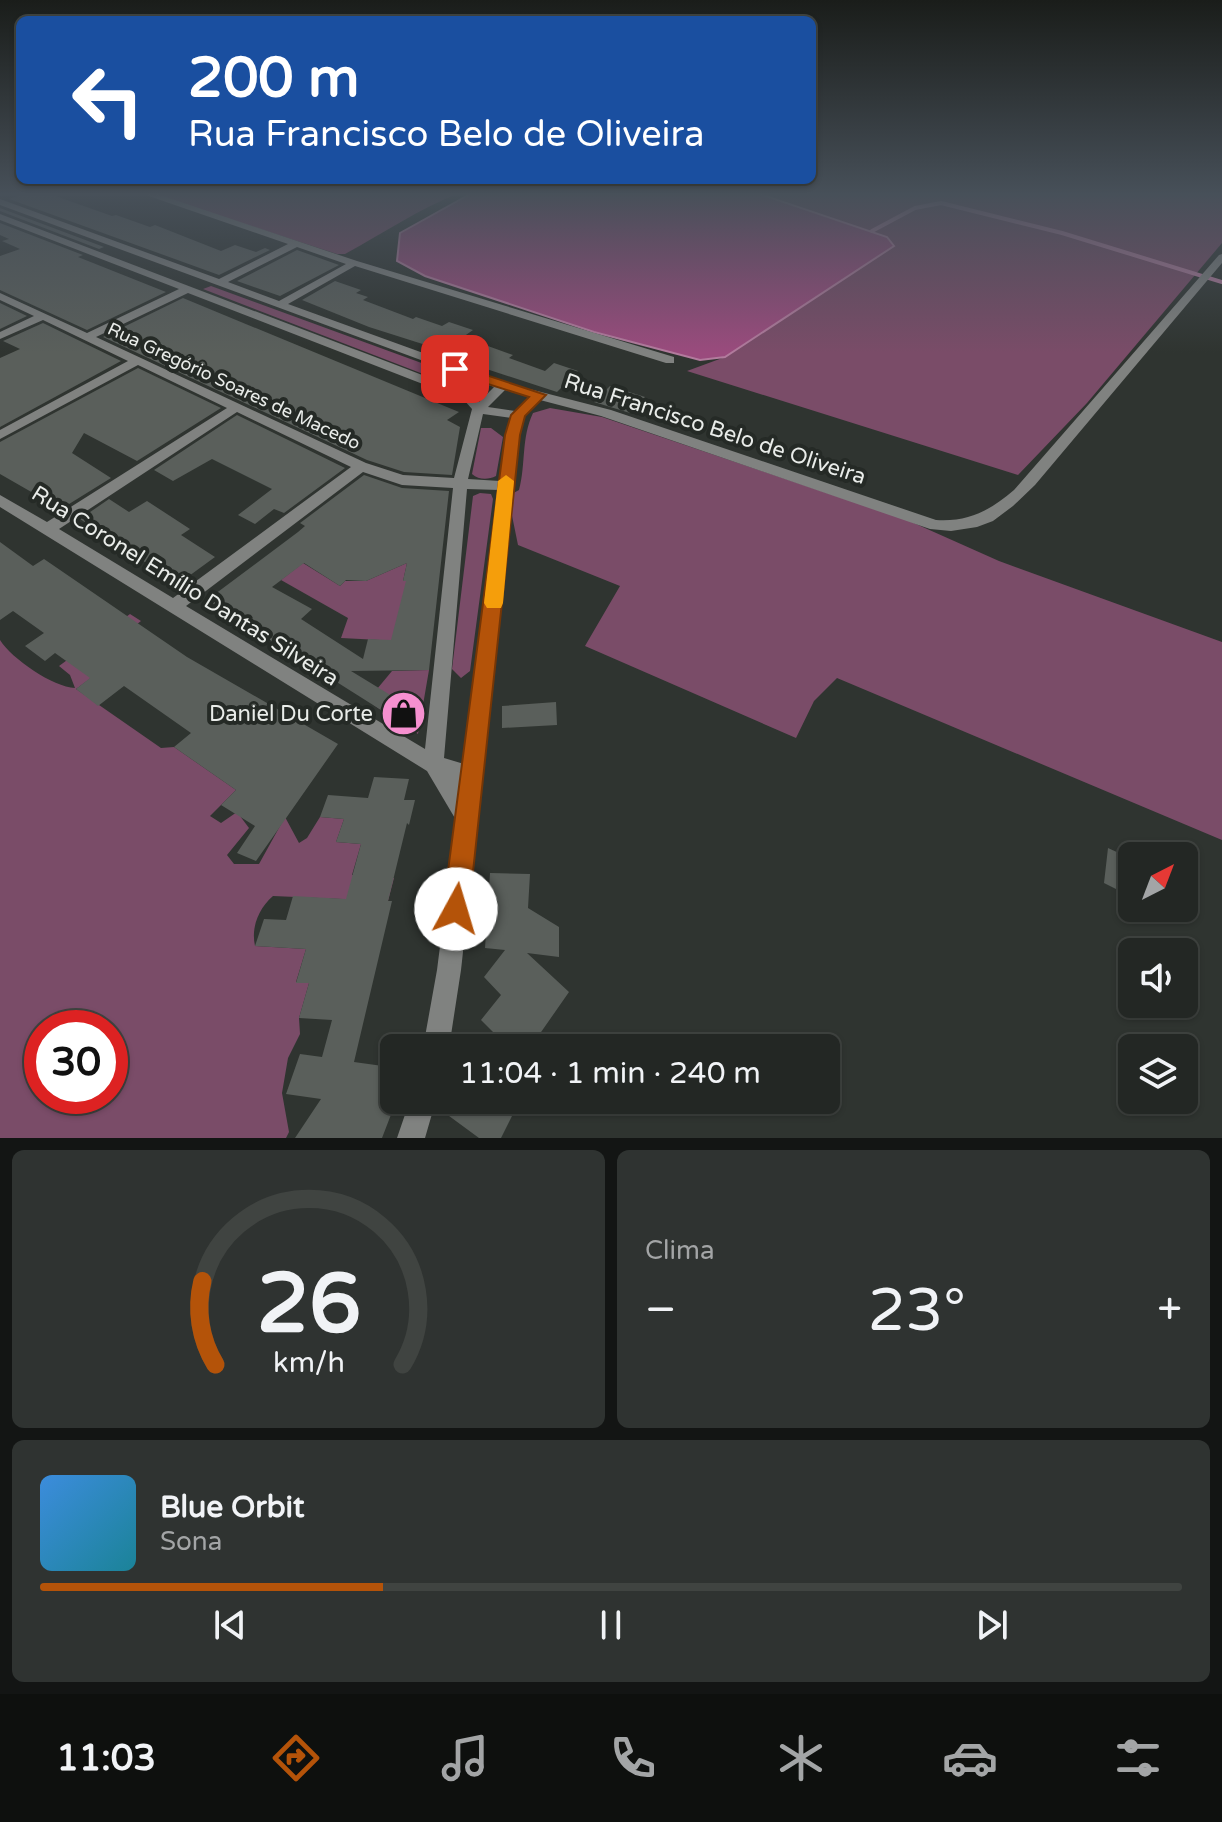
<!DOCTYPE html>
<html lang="pt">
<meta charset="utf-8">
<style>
body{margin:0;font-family:"Varela Round",sans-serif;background:#2f3331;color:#f1f3f6;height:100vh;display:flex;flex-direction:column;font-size:30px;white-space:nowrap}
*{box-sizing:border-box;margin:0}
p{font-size:26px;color:#a3a5a6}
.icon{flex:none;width:44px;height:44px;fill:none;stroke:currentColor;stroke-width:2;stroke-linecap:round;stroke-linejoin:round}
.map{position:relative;height:1138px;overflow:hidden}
.details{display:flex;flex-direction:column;gap:12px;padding:12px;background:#131514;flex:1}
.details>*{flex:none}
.top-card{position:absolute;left:16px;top:16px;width:800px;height:168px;border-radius:12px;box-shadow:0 2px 6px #0004,0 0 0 2px #404441;background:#1a4fa0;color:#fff;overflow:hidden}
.needle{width:52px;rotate:42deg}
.fabs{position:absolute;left:1118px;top:842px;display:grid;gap:16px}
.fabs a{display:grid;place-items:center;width:80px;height:80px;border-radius:12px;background:#232724;box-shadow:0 2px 6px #0004,0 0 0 2px #404441;font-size:40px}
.speed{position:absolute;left:24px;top:1010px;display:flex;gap:16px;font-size:40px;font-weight:700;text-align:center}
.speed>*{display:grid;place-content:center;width:104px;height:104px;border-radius:50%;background:#232724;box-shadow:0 2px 6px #0004,0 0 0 2px #404441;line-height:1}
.speed .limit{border:12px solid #d22;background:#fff;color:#111}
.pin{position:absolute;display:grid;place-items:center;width:68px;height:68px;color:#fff;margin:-34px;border-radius:16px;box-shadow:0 4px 12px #0006}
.me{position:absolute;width:88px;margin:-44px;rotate:6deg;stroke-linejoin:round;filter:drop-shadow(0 0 6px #0008)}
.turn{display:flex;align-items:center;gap:28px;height:168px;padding:0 40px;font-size:36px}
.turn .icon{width:104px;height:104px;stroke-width:2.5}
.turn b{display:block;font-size:56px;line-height:68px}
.big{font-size:60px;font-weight:600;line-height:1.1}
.details .card{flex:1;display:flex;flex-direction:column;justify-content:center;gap:12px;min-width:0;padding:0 28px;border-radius:12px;background:#2f3331}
.details .dial{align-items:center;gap:0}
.dial svg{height:208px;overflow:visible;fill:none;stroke:#404441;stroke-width:7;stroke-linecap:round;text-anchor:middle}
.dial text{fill:#f1f3f6;stroke:none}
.song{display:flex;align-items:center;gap:24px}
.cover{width:96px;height:96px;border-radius:12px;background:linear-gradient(135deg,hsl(210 70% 55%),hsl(190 70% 35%))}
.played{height:8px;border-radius:4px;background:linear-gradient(90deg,#b45309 30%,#404441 30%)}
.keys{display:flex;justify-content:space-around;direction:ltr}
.heat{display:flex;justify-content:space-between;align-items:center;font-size:44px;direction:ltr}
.details .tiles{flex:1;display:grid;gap:12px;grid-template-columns:1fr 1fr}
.card:last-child{grid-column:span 2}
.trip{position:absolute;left:380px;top:1034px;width:460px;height:80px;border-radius:12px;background:#232724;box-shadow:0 2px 6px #0004,0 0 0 2px #404441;font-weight:600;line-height:80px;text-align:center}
.tabs{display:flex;height:128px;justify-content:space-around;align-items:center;background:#0e100e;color:#a3a5a6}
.tabs .icon{width:56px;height:56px}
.tabs .on{color:#b45309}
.tabs b{font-size:36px;color:#f1f3f6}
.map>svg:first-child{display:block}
.green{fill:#7a4c68;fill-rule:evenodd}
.water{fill:#9a4b7d;stroke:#b27b9d;stroke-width:2}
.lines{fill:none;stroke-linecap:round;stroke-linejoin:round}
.stream{stroke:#b27b9d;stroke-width:4}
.building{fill:#5a5f5b;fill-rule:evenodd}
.street{fill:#808280;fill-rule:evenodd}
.route{fill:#b45309;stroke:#753606;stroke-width:2}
.slow{fill:#f59e0b}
.labels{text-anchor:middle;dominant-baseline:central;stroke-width:8;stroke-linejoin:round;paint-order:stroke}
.far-street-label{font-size:18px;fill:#e9ece9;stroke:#252a26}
.street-label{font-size:22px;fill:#e9ece9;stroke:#252a26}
.poi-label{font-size:22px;fill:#e9ece9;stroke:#252a26;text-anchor:end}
</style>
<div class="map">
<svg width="1222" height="1138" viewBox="0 0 1222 1138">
<rect width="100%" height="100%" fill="#2f3430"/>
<path class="green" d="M149,193H460C418,209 384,233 345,254H337Z
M757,193H1222V243L1087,403L1018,475L687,371L725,357L894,246L887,237Z
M211,286L479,384L487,387L475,394L203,289Z
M550,408L602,417L907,520L999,561L1222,642V840L837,678L814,701L796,738L585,646L620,586L518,545L508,496L519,490C526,464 521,438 533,413Z
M481,428H491L503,437L496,476C488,480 479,480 472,474Z
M480,493L491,494L493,499L470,671L461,678L452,669L473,496Z
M303,563L340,586L345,581H366L407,563L403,581H409V659L380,640L341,638L348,618L281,580Z
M130,614L141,621L99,654L111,663L76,689L161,748L174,747L236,790L210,816L221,823L237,812L249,828L227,855L234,864H259L285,817L299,843L307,838L320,817L344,819L336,842L361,844L352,875L394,878L388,901L273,896C258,909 251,928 255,946L306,949L296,982L309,983L299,1018L300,1034L288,1058L282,1093L289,1132L286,1138H0V640C12,659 53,687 75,688L70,675L59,666ZM42,1028H110V1096H42Z
M429,670L418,734L404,725L416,710L404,703L391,717L374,705L384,694L377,689L392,671Z"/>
<path class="water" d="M472,193H757L887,237L894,246L725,357L700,360L594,332L425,276L397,261L400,233Z"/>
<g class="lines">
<path class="stream" d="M872,231L915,208L941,203L1062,233L1222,282"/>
</g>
<path class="building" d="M26,193L39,196L47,193L112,216L116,215L150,227L155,225L221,251L235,245L256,252L265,248L270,250L219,275L9,199Z
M0,208L104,247L99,249L0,211Z
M0,223L83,255L78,257L166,292L87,330L0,290V256L20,249L2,241L9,239L0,235Z
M297,250L339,265L280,296L237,281Z
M335,281L361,290L356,293L368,297L363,300L413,319L416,317L442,326L449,322L473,330L463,337L513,355L509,358L545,371L554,363L578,371L557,392L450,357L428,349L432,347L369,327L302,300Z
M183,298L459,412L447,420L460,427L452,475L404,472L367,460L103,337Z
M0,303L27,316L0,329Z
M43,323L121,361L0,427V358L20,349L3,341Z
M138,368L221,408L137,461L84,433L72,453L111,478L61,509L0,474V442Z
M610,386L645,397L630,413L594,402Z
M237,415L345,468L284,513L274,509L255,524L238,515L272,489L212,459L173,481L154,470Z
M364,475L402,488L449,491L429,670L351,671L392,696L381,710L207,600L298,532L305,526L300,523ZM304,563L340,586L346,580L366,581L407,563L403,581H406L391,640L368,639L363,659L301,619L312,609L272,587Z
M109,499L129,512L147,501L190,529L181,535L215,557L178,584L80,519Z
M0,542L33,566L44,559L187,657L338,744L256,861L237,853L255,826L221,805L236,790L174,747L191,733L124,686L98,706L76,689L90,678L55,653L45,661L25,646L44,633L13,611L0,620Z
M395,698L417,711L404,725L390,716Z
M556,702L557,725L502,728V706Z
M374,777L409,779L404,800H415L409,825L407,823L388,901H392L354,1062L390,1067L379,1108L392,1112L382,1138H295L321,1099L286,1094L300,1054L322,1057L332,1020L299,1018L309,983H296L306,949L255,946L264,919L286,920L293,896L346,899L361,844L336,842L344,819L320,817L328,795L368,798Z
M1108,848L1132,859V897L1104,883Z
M490,873L530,874L528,908L559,927V957L527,953L569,992L539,1035L552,1048H509L481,1020L501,995L484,977L505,950L485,948Z
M452,1100H490L512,1116L501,1138H479L445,1113Z"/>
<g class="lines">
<path class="street" d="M140,193H154L357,261L674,357V363H666L355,266L288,304L506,383L611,410L936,520C969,522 989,511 1014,490L1219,255L1222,254V263L1035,485L1013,506L993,521L977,527L951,531L930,529L601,416L540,400L524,416L520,435L461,970L449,1048H423L437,970L456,820L427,771L0,507V495L47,522L227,408L138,365L0,439V430L128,361L43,320L0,339V332L34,316L0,300V293L87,333L179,289L0,220V214L472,394L479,402L494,387L0,205V199L219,279L288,244ZM297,247L346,264L279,301L228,282ZM188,293L464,400L472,409L454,478L403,475L366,463L96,337ZM505,390L529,397L515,411L488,407ZM237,412L351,467L173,598L59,529ZM483,414L511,418L500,481L468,479ZM363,472L402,485L453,488L425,749L186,606ZM467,489L499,490L464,764L444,758Z
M410,1100H436L425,1138H397Z"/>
</g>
<linearGradient id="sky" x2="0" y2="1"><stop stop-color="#1a1d1a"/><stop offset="0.55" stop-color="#475059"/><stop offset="1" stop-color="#475059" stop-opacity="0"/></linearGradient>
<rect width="1222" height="353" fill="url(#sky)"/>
<path class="route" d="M450,366H459L546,395L525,416L520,435L469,909L465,918L456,922L447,918L443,909L505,435L511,415L529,397L450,372Z"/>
<path class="slow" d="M506,475L514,481L503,603L501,608H487L484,603L498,481Z"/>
<defs>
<symbol id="shop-disc" viewBox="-11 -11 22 22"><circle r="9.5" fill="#f690d0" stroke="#252a26"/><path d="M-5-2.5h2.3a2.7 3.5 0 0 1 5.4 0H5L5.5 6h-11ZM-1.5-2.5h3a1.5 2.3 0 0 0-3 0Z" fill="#111"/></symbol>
</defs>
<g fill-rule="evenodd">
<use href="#shop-disc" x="378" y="688" width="51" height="51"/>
</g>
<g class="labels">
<g class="far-street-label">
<text transform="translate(234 386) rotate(25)">Rua Gregório Soares de Macedo</text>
</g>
<g class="street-label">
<text transform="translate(715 429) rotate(18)">Rua Francisco Belo de Oliveira</text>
<text transform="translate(185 586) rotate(32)">Rua Coronel Emílio Dantas Silveira</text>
</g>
<g class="poi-label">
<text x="373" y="714">Daniel Du Corte</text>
</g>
</g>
</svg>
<div class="fabs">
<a><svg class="needle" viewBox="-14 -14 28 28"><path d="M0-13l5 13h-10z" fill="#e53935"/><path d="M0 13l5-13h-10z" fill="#a3a5a6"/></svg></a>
<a><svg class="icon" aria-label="sound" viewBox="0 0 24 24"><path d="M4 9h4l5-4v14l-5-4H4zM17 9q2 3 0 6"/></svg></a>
<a><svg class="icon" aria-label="layers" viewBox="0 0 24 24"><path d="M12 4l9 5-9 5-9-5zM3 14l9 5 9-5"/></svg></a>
</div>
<div class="speed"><div class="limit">30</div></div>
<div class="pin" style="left:455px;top:369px;background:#d93025"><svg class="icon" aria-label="arrive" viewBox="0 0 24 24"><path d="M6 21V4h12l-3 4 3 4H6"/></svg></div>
<svg class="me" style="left:456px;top:909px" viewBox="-20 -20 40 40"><circle r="19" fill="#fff"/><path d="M0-13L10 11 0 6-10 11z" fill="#b45309"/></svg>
<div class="trip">11:04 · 1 min · 240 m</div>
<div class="top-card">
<div class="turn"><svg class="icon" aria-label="left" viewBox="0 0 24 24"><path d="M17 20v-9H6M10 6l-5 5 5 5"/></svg><div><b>200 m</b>Rua Francisco Belo de Oliveira</div></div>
</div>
</div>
<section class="details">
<div class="tiles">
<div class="card dial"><svg viewBox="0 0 100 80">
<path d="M14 69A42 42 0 1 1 86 69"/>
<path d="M14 69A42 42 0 0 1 9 37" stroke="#b45309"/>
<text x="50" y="56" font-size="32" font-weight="700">26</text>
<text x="50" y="72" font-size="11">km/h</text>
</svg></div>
<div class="card"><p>Clima</p>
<div class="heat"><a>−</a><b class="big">23°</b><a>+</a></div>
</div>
<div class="card">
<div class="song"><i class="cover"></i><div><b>Blue Orbit</b><p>Sona</p></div></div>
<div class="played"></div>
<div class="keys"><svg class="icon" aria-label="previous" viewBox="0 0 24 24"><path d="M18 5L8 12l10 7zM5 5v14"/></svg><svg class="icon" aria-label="pause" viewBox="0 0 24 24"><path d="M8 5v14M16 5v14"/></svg><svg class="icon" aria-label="next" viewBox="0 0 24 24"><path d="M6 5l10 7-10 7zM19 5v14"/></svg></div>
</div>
</div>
</section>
<nav class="tabs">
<b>11:03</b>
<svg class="icon on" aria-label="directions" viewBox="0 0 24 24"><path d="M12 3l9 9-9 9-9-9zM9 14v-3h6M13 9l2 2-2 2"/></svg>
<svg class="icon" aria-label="music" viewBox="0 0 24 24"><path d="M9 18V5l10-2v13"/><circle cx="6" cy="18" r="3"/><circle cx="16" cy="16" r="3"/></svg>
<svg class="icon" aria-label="phone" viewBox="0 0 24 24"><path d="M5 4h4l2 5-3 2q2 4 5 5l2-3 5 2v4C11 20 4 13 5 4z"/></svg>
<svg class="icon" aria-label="climate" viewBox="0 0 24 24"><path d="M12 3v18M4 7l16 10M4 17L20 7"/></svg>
<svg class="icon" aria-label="car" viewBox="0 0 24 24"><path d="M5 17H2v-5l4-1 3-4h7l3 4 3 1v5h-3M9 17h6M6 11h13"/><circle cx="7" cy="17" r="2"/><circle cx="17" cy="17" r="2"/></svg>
<svg class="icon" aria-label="filters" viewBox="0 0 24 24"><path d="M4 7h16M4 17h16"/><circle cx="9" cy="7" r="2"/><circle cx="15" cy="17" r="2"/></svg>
</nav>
